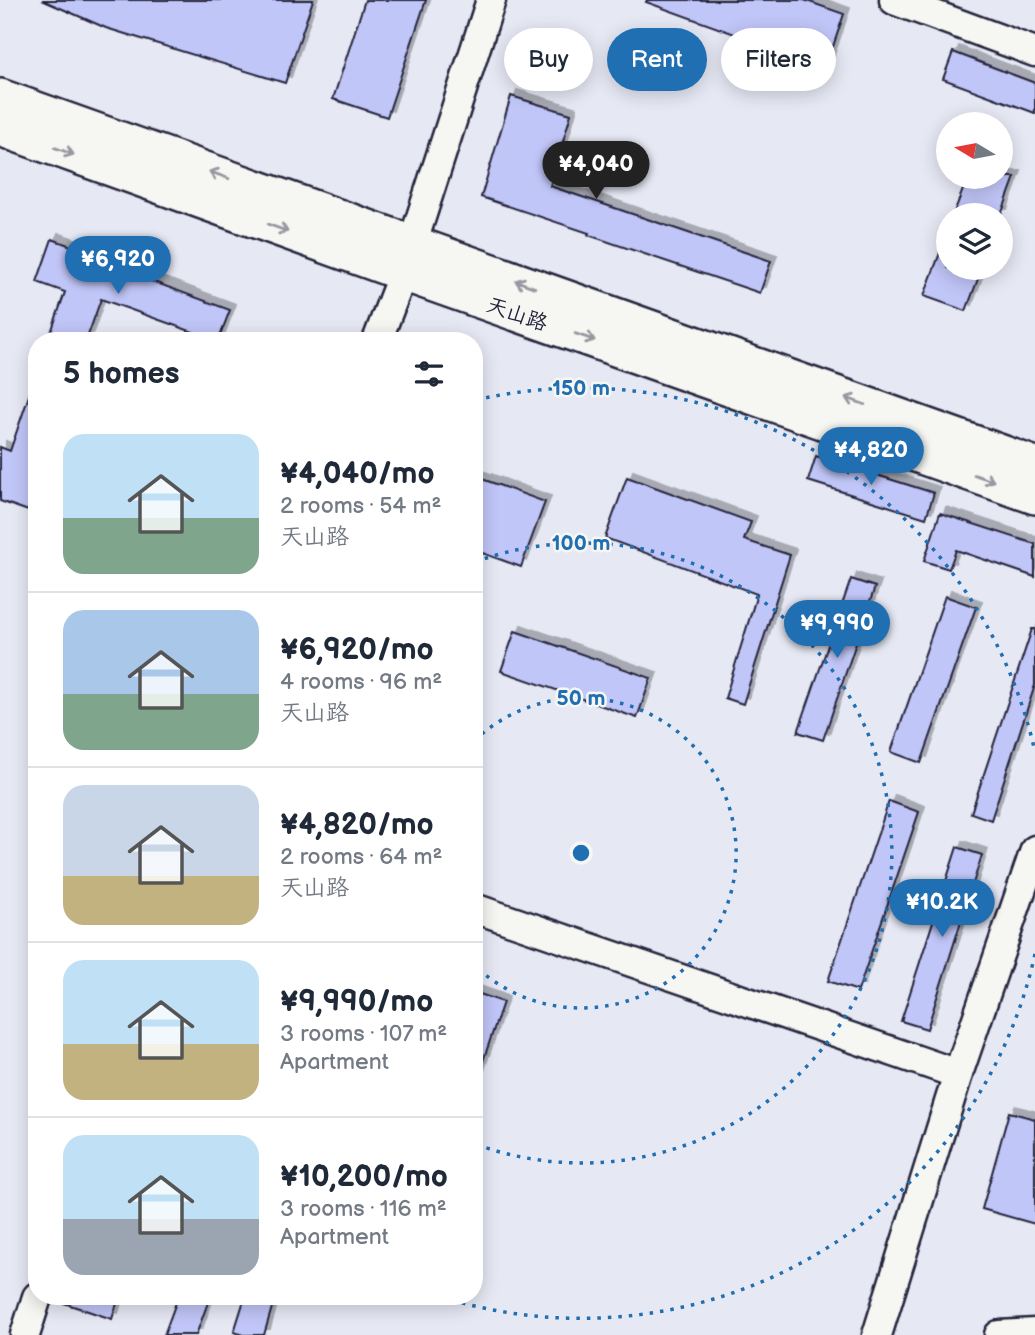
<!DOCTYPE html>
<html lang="en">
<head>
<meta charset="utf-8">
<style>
	:root { --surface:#fff; --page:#f2f2f3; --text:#1f2937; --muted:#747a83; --line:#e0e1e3; --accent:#1f6fb2 }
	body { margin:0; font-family:"Balsamiq Sans","LXGW WenKai TC",sans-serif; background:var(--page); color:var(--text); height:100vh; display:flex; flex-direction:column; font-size:26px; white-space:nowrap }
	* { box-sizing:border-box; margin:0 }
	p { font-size:23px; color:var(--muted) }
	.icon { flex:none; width:38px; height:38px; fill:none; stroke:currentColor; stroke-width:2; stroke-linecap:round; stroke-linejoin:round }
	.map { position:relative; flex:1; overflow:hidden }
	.side { position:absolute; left:28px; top:332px; width:455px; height:973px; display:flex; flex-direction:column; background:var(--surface); border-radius:28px; box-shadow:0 4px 18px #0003 }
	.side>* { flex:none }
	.guide { position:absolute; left:504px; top:28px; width:425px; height:63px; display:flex; gap:14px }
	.needle { width:46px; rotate:280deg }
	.controls { position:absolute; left:936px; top:112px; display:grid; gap:14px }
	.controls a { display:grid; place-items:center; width:77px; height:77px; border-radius:50%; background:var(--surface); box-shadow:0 4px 18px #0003; font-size:35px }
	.price { position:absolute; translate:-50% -60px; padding:0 16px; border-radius:24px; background:var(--accent); color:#fff; font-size:23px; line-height:46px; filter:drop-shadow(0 2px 4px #0008) }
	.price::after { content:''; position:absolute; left:50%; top:42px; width:21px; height:16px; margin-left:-10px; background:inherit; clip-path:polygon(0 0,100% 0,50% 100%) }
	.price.active { background:#222; color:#fff }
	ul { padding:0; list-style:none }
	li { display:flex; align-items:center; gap:21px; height:175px; padding:0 35px }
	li+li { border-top:2px solid var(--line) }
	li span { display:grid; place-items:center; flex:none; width:196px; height:140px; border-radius:21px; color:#555 }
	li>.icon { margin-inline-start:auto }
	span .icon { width:84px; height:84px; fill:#fffc; stroke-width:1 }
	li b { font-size:30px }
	h2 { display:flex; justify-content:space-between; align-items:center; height:84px; padding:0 35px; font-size:30px }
	.pill { padding:0 24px; border-radius:32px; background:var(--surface); box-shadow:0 4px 18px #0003; font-size:24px; line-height:63px }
	.pill.active { background:var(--accent); color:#fff }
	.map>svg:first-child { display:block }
</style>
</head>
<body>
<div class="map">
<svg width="1035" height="1335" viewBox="0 0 1035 1335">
	<defs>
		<filter id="shadow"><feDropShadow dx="6" dy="-6" stdDeviation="0" flood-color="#0004"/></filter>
	</defs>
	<rect width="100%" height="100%" fill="#e6e8f4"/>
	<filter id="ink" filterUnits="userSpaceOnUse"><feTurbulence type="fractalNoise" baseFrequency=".0143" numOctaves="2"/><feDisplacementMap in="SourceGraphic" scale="14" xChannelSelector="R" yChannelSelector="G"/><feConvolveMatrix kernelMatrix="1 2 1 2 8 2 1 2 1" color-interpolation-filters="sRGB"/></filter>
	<g filter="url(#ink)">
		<g fill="#c1c6f8" stroke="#22223b" stroke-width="2" filter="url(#shadow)">
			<polygon points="42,0 313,0 285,83 106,28"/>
			<polygon points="365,0 426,0 387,117 333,99"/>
			<polygon points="647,0 804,0 844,14 826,67 646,2"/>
			<polygon points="953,52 1035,83 1035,113 943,79"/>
			<polygon points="511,96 571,114 550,186 771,261 760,293 588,235 589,233 481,197"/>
			<polygon points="968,177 1015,177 1001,215 953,215"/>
			<polygon points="947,234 948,234 948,268 982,268 966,311 924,296"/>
			<polygon points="52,239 99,256 97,261 230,310 218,341 101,299 86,341 48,341 65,292 37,282"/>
			<polygon points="34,381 37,381 37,514 0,501 0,447 10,451"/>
			<polygon points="816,456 934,493 926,518 808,481"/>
			<polygon points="474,476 545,502 521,567 474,550"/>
			<polygon points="627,477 751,522 744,540 790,555 743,704 725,698 757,594 605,538"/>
			<polygon points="940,513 1035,544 1035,577 956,550 949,569 924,561"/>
			<polygon points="851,579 875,587 823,740 798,732"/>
			<polygon points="945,596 976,607 921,763 891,752"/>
			<polygon points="1032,629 1035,629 1035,685 991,820 971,813"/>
			<polygon points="515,631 651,678 637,718 501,671"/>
			<polygon points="889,801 919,812 858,991 828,981"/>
			<polygon points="957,847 982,855 927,1029 901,1021"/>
			<polygon points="474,992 503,1002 477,1079 474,1078"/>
			<polygon points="1009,1112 1035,1119 1035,1224 982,1209"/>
			<polygon points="56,1297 119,1297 112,1319 55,1300"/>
			<polygon points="178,1297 210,1297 196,1335 164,1335"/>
			<polygon points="245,1297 275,1297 264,1335 244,1335 234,1332"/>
		</g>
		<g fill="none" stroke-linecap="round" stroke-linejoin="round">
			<defs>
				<g id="minor">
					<polyline points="894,0 1035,52"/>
					<polyline points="377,341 403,273 491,0"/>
					<polyline points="474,908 958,1074"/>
					<polyline points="25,1335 37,1297"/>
					<polyline points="877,1335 958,1074 1035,850"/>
					<polyline points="999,1335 1035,1333"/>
				</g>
				<g id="major">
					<polyline points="0,97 1035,465"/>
					<polyline points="0,128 403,273 1035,496"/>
				</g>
			</defs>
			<use href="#minor" stroke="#22223b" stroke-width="33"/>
			<use href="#major" stroke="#22223b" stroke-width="40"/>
			<use href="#minor" stroke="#f6f6f2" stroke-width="28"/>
			<use href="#major" stroke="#f6f6f2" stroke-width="35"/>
		</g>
		<defs><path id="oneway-shaft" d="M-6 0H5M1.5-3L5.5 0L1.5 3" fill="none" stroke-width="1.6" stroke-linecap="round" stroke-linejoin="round" transform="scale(1.75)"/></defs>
		<g stroke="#9797a0">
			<use href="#oneway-shaft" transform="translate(64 151) rotate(20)"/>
			<use href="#oneway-shaft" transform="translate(219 175) rotate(-160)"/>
			<use href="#oneway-shaft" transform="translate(278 228) rotate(20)"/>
			<use href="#oneway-shaft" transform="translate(525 284) rotate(-160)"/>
			<use href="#oneway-shaft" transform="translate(585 337) rotate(19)"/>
			<use href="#oneway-shaft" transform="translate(855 401) rotate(-160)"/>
			<use href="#oneway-shaft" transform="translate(984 478) rotate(19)"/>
		</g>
	</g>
	<g fill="none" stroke="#1f6fb2" stroke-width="3.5" stroke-dasharray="3.5 7">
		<path d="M474 741A155 155 0 1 1 474 965"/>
		<path d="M475 562A310 310 0 1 1 475 1144"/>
		<path d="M1035 954A465 465 0 0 1 445 1298M476 400A465 465 0 0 1 1035 752"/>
	</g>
	<g text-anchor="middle" stroke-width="5" stroke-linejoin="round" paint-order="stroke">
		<g font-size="21" fill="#22223b" stroke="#f6f6f2">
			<text transform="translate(517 314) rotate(19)" y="7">天山路</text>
		</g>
	</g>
	<circle cx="581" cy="853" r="10" fill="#1f6fb2" stroke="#f6f6f2" stroke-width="3.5"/>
	<g font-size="21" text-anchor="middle" font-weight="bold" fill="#1f6fb2" stroke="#f6f6f2" stroke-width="5" stroke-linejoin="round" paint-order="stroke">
		<text x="581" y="395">150 m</text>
		<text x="581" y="550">100 m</text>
		<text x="581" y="705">50 m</text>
	</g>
</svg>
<div class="controls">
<a><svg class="needle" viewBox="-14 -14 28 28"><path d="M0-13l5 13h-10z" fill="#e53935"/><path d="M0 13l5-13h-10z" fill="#747a83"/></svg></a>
<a><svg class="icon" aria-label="layers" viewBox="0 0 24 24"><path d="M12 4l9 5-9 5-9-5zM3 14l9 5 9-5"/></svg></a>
</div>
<b class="price active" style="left:596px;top:201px">¥4,040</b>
<b class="price" style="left:118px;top:296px">¥6,920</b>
<b class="price" style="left:871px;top:487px">¥4,820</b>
<b class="price" style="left:837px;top:660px">¥9,990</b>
<b class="price" style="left:942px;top:939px">¥10.2K</b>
<div class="guide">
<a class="pill">Buy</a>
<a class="pill active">Rent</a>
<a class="pill">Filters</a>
</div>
<section class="side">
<h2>5 homes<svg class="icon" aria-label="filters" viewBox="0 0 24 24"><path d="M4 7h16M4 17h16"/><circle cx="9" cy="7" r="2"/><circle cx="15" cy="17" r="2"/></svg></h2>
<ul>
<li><span style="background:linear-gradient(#bfe0f5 60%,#7fa58c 0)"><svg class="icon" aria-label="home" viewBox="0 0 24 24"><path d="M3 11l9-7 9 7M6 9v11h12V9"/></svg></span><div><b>¥4,040/mo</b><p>2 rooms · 54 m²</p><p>天山路</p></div></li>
<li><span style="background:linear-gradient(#a9c7e8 60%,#7fa58c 0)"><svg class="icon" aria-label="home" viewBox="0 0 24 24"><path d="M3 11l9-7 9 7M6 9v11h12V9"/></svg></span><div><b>¥6,920/mo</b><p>4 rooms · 96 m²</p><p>天山路</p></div></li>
<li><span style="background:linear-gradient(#c9d6e8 65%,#c2b280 0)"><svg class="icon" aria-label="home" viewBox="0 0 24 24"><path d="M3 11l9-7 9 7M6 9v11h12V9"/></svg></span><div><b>¥4,820/mo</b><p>2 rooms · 64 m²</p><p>天山路</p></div></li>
<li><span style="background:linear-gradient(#bfe0f5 60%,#c2b280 0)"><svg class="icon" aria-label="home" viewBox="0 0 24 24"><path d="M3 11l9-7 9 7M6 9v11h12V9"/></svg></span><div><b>¥9,990/mo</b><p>3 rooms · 107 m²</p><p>Apartment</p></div></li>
<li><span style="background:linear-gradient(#bfe0f5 60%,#9aa5b1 0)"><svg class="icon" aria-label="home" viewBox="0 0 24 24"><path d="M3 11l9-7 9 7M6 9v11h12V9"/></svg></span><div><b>¥10,200/mo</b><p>3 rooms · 116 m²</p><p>Apartment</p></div></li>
</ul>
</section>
</div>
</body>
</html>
